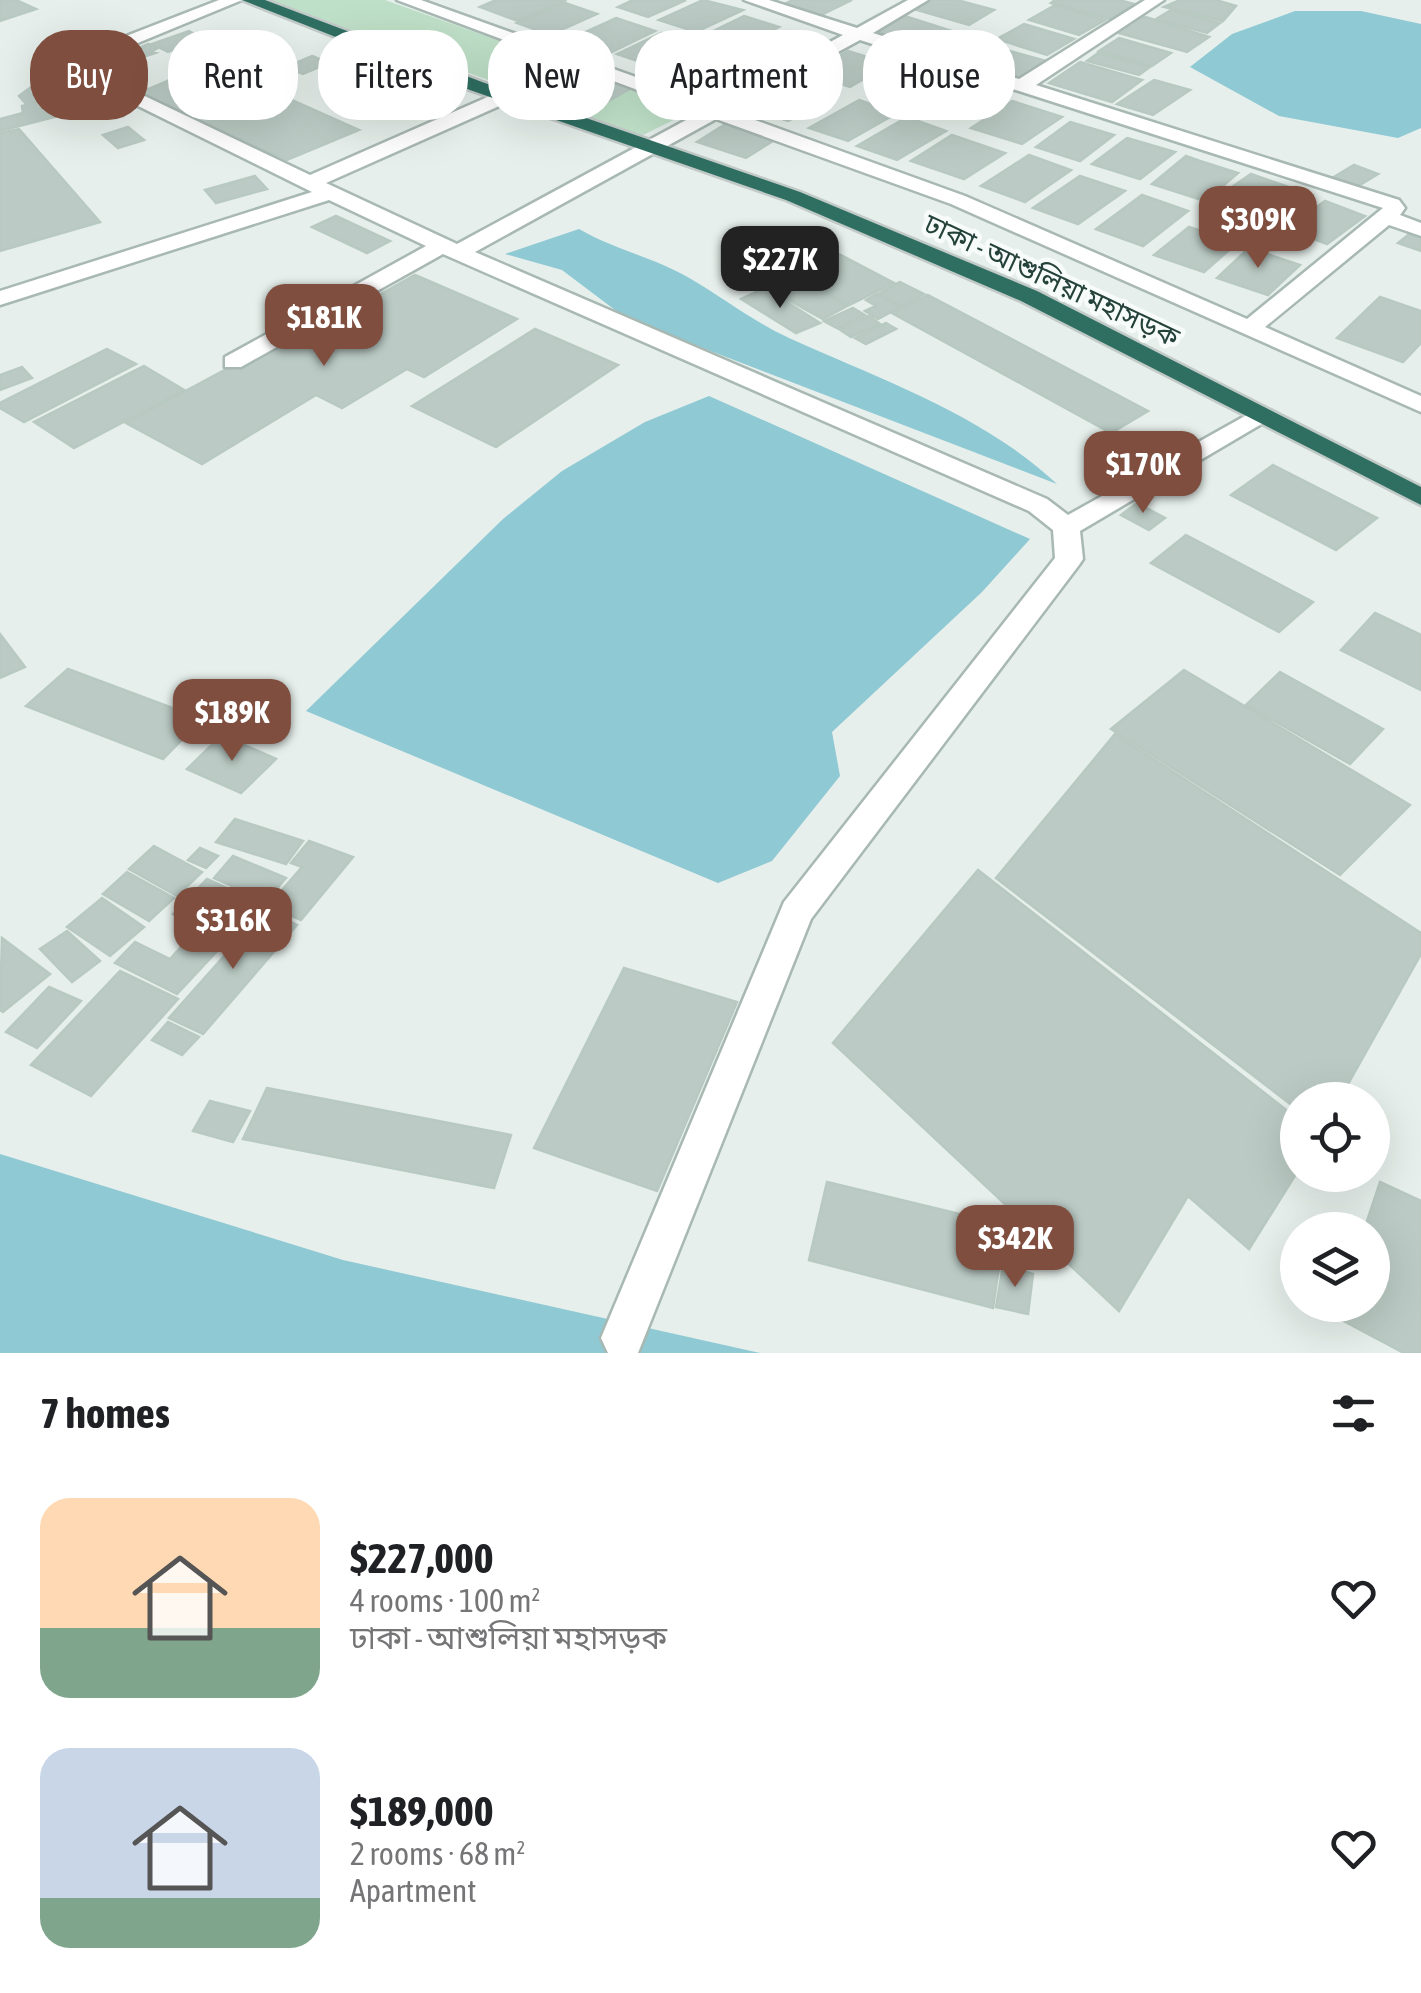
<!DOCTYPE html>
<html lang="en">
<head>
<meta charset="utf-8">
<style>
	:root { --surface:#fff; --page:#f2f2f2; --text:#202124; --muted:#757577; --accent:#7f4e3f }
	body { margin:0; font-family:"Asap Condensed","Noto Sans Bengali",sans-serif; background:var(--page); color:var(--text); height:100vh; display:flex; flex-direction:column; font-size:38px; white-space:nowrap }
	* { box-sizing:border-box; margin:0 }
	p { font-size:32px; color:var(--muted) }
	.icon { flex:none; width:55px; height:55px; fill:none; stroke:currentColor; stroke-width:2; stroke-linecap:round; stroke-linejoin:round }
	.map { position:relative; height:1353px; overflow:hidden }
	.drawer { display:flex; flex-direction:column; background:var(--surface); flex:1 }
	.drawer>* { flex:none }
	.banner { position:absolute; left:30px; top:30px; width:1362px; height:90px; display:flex; gap:20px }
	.fabs { position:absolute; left:1280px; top:1082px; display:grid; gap:20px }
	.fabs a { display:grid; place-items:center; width:110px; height:110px; border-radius:50%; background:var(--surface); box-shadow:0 10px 40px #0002; font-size:50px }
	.price { position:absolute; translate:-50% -85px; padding:0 22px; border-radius:20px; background:var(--accent); color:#fff; font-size:32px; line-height:65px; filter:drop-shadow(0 2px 5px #0008) }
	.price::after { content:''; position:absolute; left:50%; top:60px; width:30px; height:22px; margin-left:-15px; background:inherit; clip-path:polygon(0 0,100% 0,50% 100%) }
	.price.selected { background:#222; color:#fff }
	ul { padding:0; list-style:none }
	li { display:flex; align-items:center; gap:30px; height:250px; padding:0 40px }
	li span { display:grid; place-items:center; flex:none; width:280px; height:200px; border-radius:30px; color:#555 }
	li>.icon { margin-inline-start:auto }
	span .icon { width:120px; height:120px; fill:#fffc; stroke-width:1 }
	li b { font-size:42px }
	h2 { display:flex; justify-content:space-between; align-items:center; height:120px; padding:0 40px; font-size:42px }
	.tag { padding:0 35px; border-radius:40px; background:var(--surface); box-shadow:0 10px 40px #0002; font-size:35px; line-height:90px }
	.tag.selected { background:var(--accent); color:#fff }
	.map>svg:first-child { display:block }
</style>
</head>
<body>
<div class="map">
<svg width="1421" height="1353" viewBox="0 0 1421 1353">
	<rect width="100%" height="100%" fill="#e6efeb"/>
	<polygon fill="#bfe0c8" points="269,0 385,0 694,110 641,136"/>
	<g fill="#8ec9d4">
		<polygon points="1295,11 1361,11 1421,24 1421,128 1398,138 1279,116 1190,67 1232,34"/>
		<path d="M579,229C615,250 656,258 691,279C725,299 754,322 789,338C882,380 982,414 1057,484L627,319L562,270L505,254Z"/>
		<polygon points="709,396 1030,539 982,592 832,732 840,776 772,861 718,883 306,711 503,519 562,471 645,422"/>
		<polygon points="0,1154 343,1260 760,1353 0,1353"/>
	</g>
	<g fill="#bbcac4" stroke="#b8c9c2" stroke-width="2.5">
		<polygon points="0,0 16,0 36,9 0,21"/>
		<polygon points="496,0 560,0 564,1 518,21 480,7"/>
		<polygon points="633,0 686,0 648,17 618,7"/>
		<polygon points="703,0 743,10 696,32 659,20"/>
		<polygon points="793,0 852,0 813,19 778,7"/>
		<polygon points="915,0 957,0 994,10 969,25 903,6"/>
		<polygon points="1055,0 1119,0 1134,4 1110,19 1051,3"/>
		<polygon points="1180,0 1216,0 1236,6 1223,21 1164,7"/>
		<polygon points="565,3 597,14 550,35 517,23"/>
		<polygon points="1055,5 1105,20 1079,35 1029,20"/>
		<polygon points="1171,10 1220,23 1207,33 1156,19"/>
		<polygon points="895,13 955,32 926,47 866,28"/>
		<polygon points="1139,15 1209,37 1187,52 1115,32"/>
		<polygon points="744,16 779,27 738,48 703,36"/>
		<polygon points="616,18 655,31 610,53 570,39"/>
		<polygon points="1024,24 1074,39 1047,55 997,39"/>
		<polygon points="189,31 202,38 168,52 152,44"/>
		<polygon points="791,31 827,42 786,64 750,52"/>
		<polygon points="661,33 696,44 652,66 617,54"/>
		<polygon points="1119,38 1171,53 1152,66 1099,51"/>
		<polygon points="981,43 1046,61 1021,78 955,59"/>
		<polygon points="148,44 158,48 150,52 155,53 110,68 100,65"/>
		<polygon points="705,46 740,57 697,80 661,67"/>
		<polygon points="848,51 890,64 850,87 808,74"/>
		<polygon points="1098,53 1150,67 1139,75 1087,61"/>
		<polygon points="312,56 329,63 303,74 286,67"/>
		<polygon points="746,59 783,71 741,94 703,81"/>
		<polygon points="1080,62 1142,80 1112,102 1049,83"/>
		<polygon points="209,63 359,130 287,160 139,93"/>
		<polygon points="98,65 129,76 116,82 85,70"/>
		<polygon points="910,70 945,79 912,102 876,92"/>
		<polygon points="588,74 631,88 607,102 563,88"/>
		<polygon points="48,75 81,89 48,99 55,103 94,93 109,103 0,131 0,119 23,113 22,106 27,105 19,96"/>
		<polygon points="791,80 837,95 788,121 743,106"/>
		<polygon points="1154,80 1190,90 1153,115 1117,104"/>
		<polygon points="965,86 996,96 963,117 931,107"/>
		<polygon points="859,100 897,113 848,141 809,128"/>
		<polygon points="1012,101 1062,117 1022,144 971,128"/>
		<polygon points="907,117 946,131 897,160 857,146"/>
		<polygon points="1070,122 1114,135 1080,161 1036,147"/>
		<polygon points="727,123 776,139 746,158 697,142"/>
		<polygon points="128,127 144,140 118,148 103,135"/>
		<polygon points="19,129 100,222 0,251 0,133"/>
		<polygon points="952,135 1005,153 964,179 911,161"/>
		<polygon points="1127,138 1175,152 1140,179 1092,164"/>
		<polygon points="1029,155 1071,170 1025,202 981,186"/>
		<polygon points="1186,156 1200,161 1238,173 1205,201 1152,184"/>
		<polygon points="1354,165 1378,174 1358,186 1334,177"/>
		<polygon points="1251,174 1312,195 1268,227 1206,205"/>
		<polygon points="255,176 267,189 216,203 205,190"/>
		<polygon points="1080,176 1125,191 1078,224 1033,208"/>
		<polygon points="1142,195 1188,211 1143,246 1096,229"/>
		<polygon points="1325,201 1365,216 1327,244 1287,229"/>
		<polygon points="336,216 390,241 367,253 312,227"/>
		<polygon points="1189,227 1237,243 1204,272 1154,255"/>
		<polygon points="1412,232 1421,235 1421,251 1398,243"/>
		<polygon points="1249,248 1300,265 1268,295 1217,278"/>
		<polygon points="837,253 894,283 849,305 792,274"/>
		<polygon points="772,268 784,276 756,287 744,279"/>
		<polygon points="415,275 517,319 424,377 407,369 342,408 316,395 202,464 126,423 264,349 337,349 377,325 349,312"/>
		<polygon points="790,275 847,306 823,319 765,287"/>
		<polygon points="900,282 924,294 902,306 878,294"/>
		<polygon points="765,288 820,323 796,333 741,299"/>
		<polygon points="877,294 900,307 878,319 865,311 876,306 866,300"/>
		<polygon points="928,295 1148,411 1111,433 892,313"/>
		<polygon points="1380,297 1421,311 1421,343 1403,362 1337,338"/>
		<polygon points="853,308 865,315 837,328 824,321"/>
		<polygon points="869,316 880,324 851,337 839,329"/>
		<polygon points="886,323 896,329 866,344 855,338"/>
		<polygon points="535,329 618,365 496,447 412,406"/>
		<polygon points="107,349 136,364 24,422 0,408 0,403"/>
		<polygon points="144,366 184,390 74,448 34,422"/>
		<polygon points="22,367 32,378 0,390 0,375"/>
		<polygon points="1273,465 1377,518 1336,550 1231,495"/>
		<polygon points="1137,503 1165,518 1149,530 1121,515"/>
		<polygon points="1186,535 1313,602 1279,632 1151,563"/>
		<polygon points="1375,613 1421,635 1421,690 1341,650"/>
		<polygon points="0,634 25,667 0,678"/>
		<polygon points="68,669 202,719 163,759 26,706"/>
		<polygon points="1184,670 1410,805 1340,875 1111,729"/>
		<polygon points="1280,672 1383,729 1350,764 1246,705"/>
		<polygon points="1115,734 1421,933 1421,954 1339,1100 1298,1100 1298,1110 996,878"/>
		<polygon points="222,735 276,759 241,793 187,769"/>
		<polygon points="235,819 303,841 286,864 216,842"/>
		<polygon points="309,841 353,857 301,920 268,906 302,867 291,863"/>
		<polygon points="154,846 202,872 177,896 129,869"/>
		<polygon points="200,848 218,856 206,868 188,860"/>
		<polygon points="233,856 286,878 266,901 214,878"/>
		<polygon points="978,870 1298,1119 1298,1171 1249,1249 1188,1196 1119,1311 833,1043"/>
		<polygon points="127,872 174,898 149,921 103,894"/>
		<polygon points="207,879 261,904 177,994 115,963 135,942 170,959 200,926 173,914"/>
		<polygon points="102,898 144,927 110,956 67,927"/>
		<polygon points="265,910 297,925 203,1034 169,1018"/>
		<polygon points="67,931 100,961 72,982 40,949"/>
		<polygon points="2,938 50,974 3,1012 0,1010"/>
		<polygon points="624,968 737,1002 657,1191 534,1148"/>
		<polygon points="120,971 178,999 91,1096 31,1065"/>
		<polygon points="49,987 81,1001 37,1048 6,1032"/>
		<polygon points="168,1022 199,1037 182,1055 152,1040"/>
		<polygon points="267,1088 511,1135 494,1188 243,1139"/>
		<polygon points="210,1101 250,1111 233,1142 193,1131"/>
		<polygon points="827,1182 1005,1225 993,1308 809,1260"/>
		<polygon points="1380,1182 1421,1201 1421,1353 1404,1353 1334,1316 1338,1305 1372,1305 1372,1230 1364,1230"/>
		<polygon points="1003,1266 1033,1274 1028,1314 996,1307"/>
	</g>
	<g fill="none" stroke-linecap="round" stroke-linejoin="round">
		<defs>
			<path id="minor" d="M219,0H242L82,66L310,175L499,92H513V100L326,183L457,244L699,113L397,0H421L714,105L843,35L744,0H769L857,28L908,0H928L873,33L1019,79L1145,0H1164L1036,85L1399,200L1405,208L1400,215L1421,223V236L1389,225L1265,327L1421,396V412L951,204L716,119L475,252L1047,499L1068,515L1254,411L1263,409L1275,416L1080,531L1083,559L1079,565L811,919L638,1353H608L601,1338L784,902L1055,558L1053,530L1029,511L443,254L241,367H225V357L426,246L329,200L0,305V291L312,192L41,58L50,53L67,59ZM860,40L1383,208L1247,319L965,196L730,111Z"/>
			<polygon id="highway" points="242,0 265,0 482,82 800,192 1037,291 1421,487 1421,505 1021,301 786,200 470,90"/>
		</defs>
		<use href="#minor" stroke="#a8b8b2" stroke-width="5"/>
		<use href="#highway" stroke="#c2cac8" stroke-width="5"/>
		<use href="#minor" fill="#fff" fill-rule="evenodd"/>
		<use href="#highway" fill="#2f6f62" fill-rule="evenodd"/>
	</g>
	<g text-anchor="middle" stroke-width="9" stroke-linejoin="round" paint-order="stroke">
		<g font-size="28" fill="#24423a" stroke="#f7fbf9">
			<text transform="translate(1052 280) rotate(25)" y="10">ঢাকা - আশুলিয়া মহাসড়ক</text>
		</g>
	</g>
</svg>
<div class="fabs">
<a><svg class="icon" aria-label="locate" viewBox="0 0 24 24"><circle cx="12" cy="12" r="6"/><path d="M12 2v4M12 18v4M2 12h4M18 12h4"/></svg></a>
<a><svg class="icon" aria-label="layers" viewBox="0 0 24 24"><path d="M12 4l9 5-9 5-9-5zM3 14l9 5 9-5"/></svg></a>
</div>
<b class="price" style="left:1258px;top:271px">$309K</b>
<b class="price selected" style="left:780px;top:311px">$227K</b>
<b class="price" style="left:324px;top:369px">$181K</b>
<b class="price" style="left:1143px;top:516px">$170K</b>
<b class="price" style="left:232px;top:764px">$189K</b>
<b class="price" style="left:233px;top:972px">$316K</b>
<b class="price" style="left:1015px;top:1290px">$342K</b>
<div class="banner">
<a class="tag selected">Buy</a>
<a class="tag">Rent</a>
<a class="tag">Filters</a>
<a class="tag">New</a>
<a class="tag">Apartment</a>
<a class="tag">House</a>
</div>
</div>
<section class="drawer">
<h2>7 homes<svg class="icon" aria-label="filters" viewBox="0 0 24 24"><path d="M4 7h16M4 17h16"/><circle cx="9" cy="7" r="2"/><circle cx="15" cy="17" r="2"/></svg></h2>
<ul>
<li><span style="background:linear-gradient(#ffd9b3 65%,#7fa58c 0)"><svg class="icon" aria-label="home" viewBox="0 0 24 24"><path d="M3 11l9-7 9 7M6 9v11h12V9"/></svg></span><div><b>$227,000</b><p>4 rooms · 100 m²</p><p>ঢাকা - আশুলিয়া মহাসড়ক</p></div><svg class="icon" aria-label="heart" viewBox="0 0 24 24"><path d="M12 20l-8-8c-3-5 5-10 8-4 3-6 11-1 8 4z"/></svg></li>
<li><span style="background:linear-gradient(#c9d6e8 75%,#7fa58c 0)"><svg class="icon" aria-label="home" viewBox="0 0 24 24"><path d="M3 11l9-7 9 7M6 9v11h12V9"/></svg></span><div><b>$189,000</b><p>2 rooms · 68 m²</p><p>Apartment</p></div><svg class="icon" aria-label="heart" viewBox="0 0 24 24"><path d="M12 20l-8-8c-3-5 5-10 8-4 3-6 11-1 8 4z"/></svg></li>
</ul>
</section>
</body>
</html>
